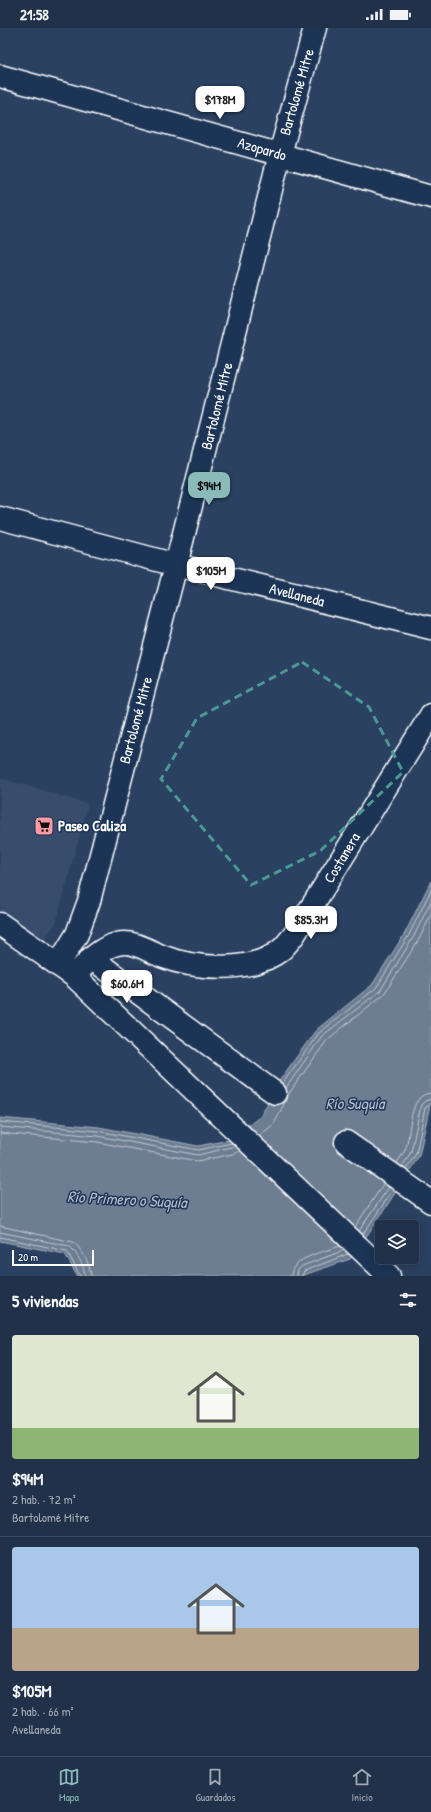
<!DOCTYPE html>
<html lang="es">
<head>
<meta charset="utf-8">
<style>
	:root { --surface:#203149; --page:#283950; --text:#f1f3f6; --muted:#a2a9b4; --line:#3d4c61; --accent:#8bbbb9 }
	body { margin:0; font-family:"Patrick Hand",sans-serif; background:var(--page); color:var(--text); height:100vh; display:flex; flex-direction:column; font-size:15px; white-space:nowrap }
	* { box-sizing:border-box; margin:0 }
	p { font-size:13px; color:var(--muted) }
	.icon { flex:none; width:22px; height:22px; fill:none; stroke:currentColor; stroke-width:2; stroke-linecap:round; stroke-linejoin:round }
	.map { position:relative; height:1248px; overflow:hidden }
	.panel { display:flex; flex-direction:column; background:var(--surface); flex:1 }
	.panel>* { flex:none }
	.controls { position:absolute; left:375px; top:1192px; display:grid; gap:8px }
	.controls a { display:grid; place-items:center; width:44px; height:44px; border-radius:4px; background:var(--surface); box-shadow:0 2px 10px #0003,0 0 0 1px var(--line); font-size:20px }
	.scale { position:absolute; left:12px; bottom:10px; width:82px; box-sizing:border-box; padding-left:4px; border:2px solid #fff; border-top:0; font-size:11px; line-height:14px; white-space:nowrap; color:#fff; -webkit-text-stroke:3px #1d3557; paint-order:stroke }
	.price { position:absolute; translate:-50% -34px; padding:0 9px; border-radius:8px; background:#fff; color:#222; font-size:13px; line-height:26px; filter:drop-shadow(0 1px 2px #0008) }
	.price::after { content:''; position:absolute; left:50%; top:24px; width:12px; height:9px; margin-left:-6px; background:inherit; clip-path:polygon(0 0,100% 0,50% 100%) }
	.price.selected { background:var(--accent); color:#111 }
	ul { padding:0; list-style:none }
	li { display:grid; align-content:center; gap:8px; height:212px; padding:0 12px }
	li+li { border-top:1px solid var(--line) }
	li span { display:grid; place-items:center; height:124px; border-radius:4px; color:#555 }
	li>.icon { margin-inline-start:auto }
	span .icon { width:72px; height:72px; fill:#fffc; stroke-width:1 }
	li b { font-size:17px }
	h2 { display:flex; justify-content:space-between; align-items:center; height:48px; padding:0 12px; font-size:17px }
	.status { display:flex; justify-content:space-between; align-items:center; height:28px; padding:0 20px; background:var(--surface); direction:ltr }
	.status svg { height:11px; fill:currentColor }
	.tab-bar { display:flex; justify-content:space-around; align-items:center; height:56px; border-top:1px solid var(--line); background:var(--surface); font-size:11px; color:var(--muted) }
	.tab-bar a { display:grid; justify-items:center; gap:2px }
	.tab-bar .selected { color:var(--accent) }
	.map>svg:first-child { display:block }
</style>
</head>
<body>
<div class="status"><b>21:58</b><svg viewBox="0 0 49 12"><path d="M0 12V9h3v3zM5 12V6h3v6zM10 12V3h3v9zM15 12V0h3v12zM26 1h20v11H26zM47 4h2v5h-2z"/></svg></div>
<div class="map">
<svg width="431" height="1248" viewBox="0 0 431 1248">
	<rect width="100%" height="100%" fill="#2a4161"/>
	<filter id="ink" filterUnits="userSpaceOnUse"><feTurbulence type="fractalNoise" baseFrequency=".025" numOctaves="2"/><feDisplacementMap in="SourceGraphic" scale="8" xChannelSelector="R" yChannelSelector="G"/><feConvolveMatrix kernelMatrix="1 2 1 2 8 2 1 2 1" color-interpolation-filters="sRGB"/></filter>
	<g filter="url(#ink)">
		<polygon fill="#394e6c" points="0,750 88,776 56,895 32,928 0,911"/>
		<polygon fill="#6d7d92" stroke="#a7b1be" points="431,853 431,1072 419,1128 375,1196 350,1231 301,1248 77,1248 65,1226 0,1213 0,1090 99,1099 198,1118 229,1112 261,1088 277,1056 316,1002 372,957 405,905"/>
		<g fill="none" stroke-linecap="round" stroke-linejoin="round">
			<g stroke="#c5cbd3" stroke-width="1">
				<polyline points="282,1056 319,1005 376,960 409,907 431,862"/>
				<polyline points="286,1060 322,1008 380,963 413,910 431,873"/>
				<polyline points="0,1094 98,1103 198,1122 232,1115"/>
				<polyline points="0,1099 98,1108 198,1127 235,1118"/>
				<polyline points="0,1105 97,1114 197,1133 233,1126 240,1123"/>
				<polyline points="259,1108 274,1096 290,1064 327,1012 384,966 418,913 431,887"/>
				<path d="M397,1135C399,1131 403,1126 405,1122C412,1105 407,1066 431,1065"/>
				<polyline points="402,1139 411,1124 421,1077 425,1073 431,1071"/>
				<polyline points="406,1141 416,1126 425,1080 431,1076"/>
				<path d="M0,1198L73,1214C81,1220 91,1237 91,1248"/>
				<polyline points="355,1199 384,1155"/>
				<polyline points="359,1203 389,1159"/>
				<path d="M0,1204L69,1218C76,1223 85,1239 85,1248"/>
				<polyline points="363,1206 393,1162"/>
				<polyline points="0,1209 67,1223 80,1248"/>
				<path d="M291,1248C291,1229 325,1224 340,1218"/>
				<polyline points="297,1248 298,1242 302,1238 345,1222"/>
				<polyline points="302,1248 304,1243 348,1226"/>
			</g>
			<defs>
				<g id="street">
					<polyline points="0,48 431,169"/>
					<polyline points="0,490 176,537 431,600"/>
					<polyline points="91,930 275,1065"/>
					<polyline points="58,937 77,906 89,873 176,537 280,126 315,0"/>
					<polyline points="346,1114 431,1174"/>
				</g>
				<g id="secondary">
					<polyline points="0,896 74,948 389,1248"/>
					<path d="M74,948C86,936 99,920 117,916C133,912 147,922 161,928C194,941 253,946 282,921C286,917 290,912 294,907L431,687"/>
				</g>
			</defs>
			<use href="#street" stroke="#fff" stroke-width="25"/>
			<use href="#secondary" stroke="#fff" stroke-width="25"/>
			<use href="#street" stroke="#1d3557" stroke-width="22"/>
			<use href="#secondary" stroke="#1d3557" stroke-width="22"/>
		</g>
	</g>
	<path fill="none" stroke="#4b9892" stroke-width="3" stroke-dasharray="8 5" stroke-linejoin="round" d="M302,634L369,679L403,744L320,823L251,857L161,751L197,690Z"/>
	<defs>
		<symbol id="supermarket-square" viewBox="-11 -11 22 22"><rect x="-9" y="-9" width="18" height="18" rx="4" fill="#ff9aa2" stroke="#1d3557"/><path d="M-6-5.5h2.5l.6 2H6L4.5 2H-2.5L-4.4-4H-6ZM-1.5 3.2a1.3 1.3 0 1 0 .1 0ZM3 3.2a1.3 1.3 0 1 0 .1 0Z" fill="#111"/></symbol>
	</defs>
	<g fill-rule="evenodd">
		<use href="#supermarket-square" x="33" y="787" width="22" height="22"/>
	</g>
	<g text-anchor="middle" stroke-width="3" stroke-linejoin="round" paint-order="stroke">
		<g font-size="15" fill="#fff" stroke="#1d3557">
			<text transform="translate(297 64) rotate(-74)" y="5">Bartolomé Mitre</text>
			<text transform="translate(262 121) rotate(16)" y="5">Azopardo</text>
			<text transform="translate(217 378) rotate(-76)" y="5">Bartolomé Mitre</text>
			<text transform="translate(297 567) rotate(14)" y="5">Avellaneda</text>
			<text transform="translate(136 692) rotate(-75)" y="5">Bartolomé Mitre</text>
			<text transform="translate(342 830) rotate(-59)" y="5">Costanera</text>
		</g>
		<g font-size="15" font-weight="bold" fill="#fff" stroke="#1d3557" text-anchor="start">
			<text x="58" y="803">Paseo Caliza</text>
		</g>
		<g font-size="16" font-style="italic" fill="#b6bec8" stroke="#1d3557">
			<text x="355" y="1081">Río Suquía</text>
			<text transform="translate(127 1171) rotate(3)" y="6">Río Primero o Suquía</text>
		</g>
	</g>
</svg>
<div class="controls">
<a><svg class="icon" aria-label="layers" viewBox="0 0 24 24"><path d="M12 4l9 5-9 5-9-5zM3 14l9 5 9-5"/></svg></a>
</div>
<div class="scale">20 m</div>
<b class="price" style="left:220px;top:92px">$178M</b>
<b class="price selected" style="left:209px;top:478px">$94M</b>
<b class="price" style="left:211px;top:563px">$105M</b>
<b class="price" style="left:311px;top:912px">$85.3M</b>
<b class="price" style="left:127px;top:976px">$60.6M</b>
</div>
<section class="panel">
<h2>5 viviendas<svg class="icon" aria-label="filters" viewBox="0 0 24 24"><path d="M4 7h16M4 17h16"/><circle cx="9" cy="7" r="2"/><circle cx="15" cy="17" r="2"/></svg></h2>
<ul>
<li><span style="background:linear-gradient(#dfe7d0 75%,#8fb573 0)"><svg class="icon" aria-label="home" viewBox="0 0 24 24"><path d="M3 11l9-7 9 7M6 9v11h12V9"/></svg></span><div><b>$94M</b><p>2 hab. · 72 m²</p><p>Bartolomé Mitre</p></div></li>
<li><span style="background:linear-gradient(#a9c7e8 65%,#b9a48a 0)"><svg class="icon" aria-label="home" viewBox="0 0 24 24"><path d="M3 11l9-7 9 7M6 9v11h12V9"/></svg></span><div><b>$105M</b><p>2 hab. · 66 m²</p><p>Avellaneda</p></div></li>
</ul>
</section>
<nav class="tab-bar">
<a class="selected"><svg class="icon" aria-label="map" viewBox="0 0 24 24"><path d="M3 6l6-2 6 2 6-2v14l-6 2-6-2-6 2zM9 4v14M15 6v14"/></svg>Mapa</a>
<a><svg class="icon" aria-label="saved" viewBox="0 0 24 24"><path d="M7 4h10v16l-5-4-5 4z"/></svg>Guardados</a>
<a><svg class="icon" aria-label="home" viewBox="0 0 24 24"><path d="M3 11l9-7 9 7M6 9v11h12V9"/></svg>Inicio</a>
</nav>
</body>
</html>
